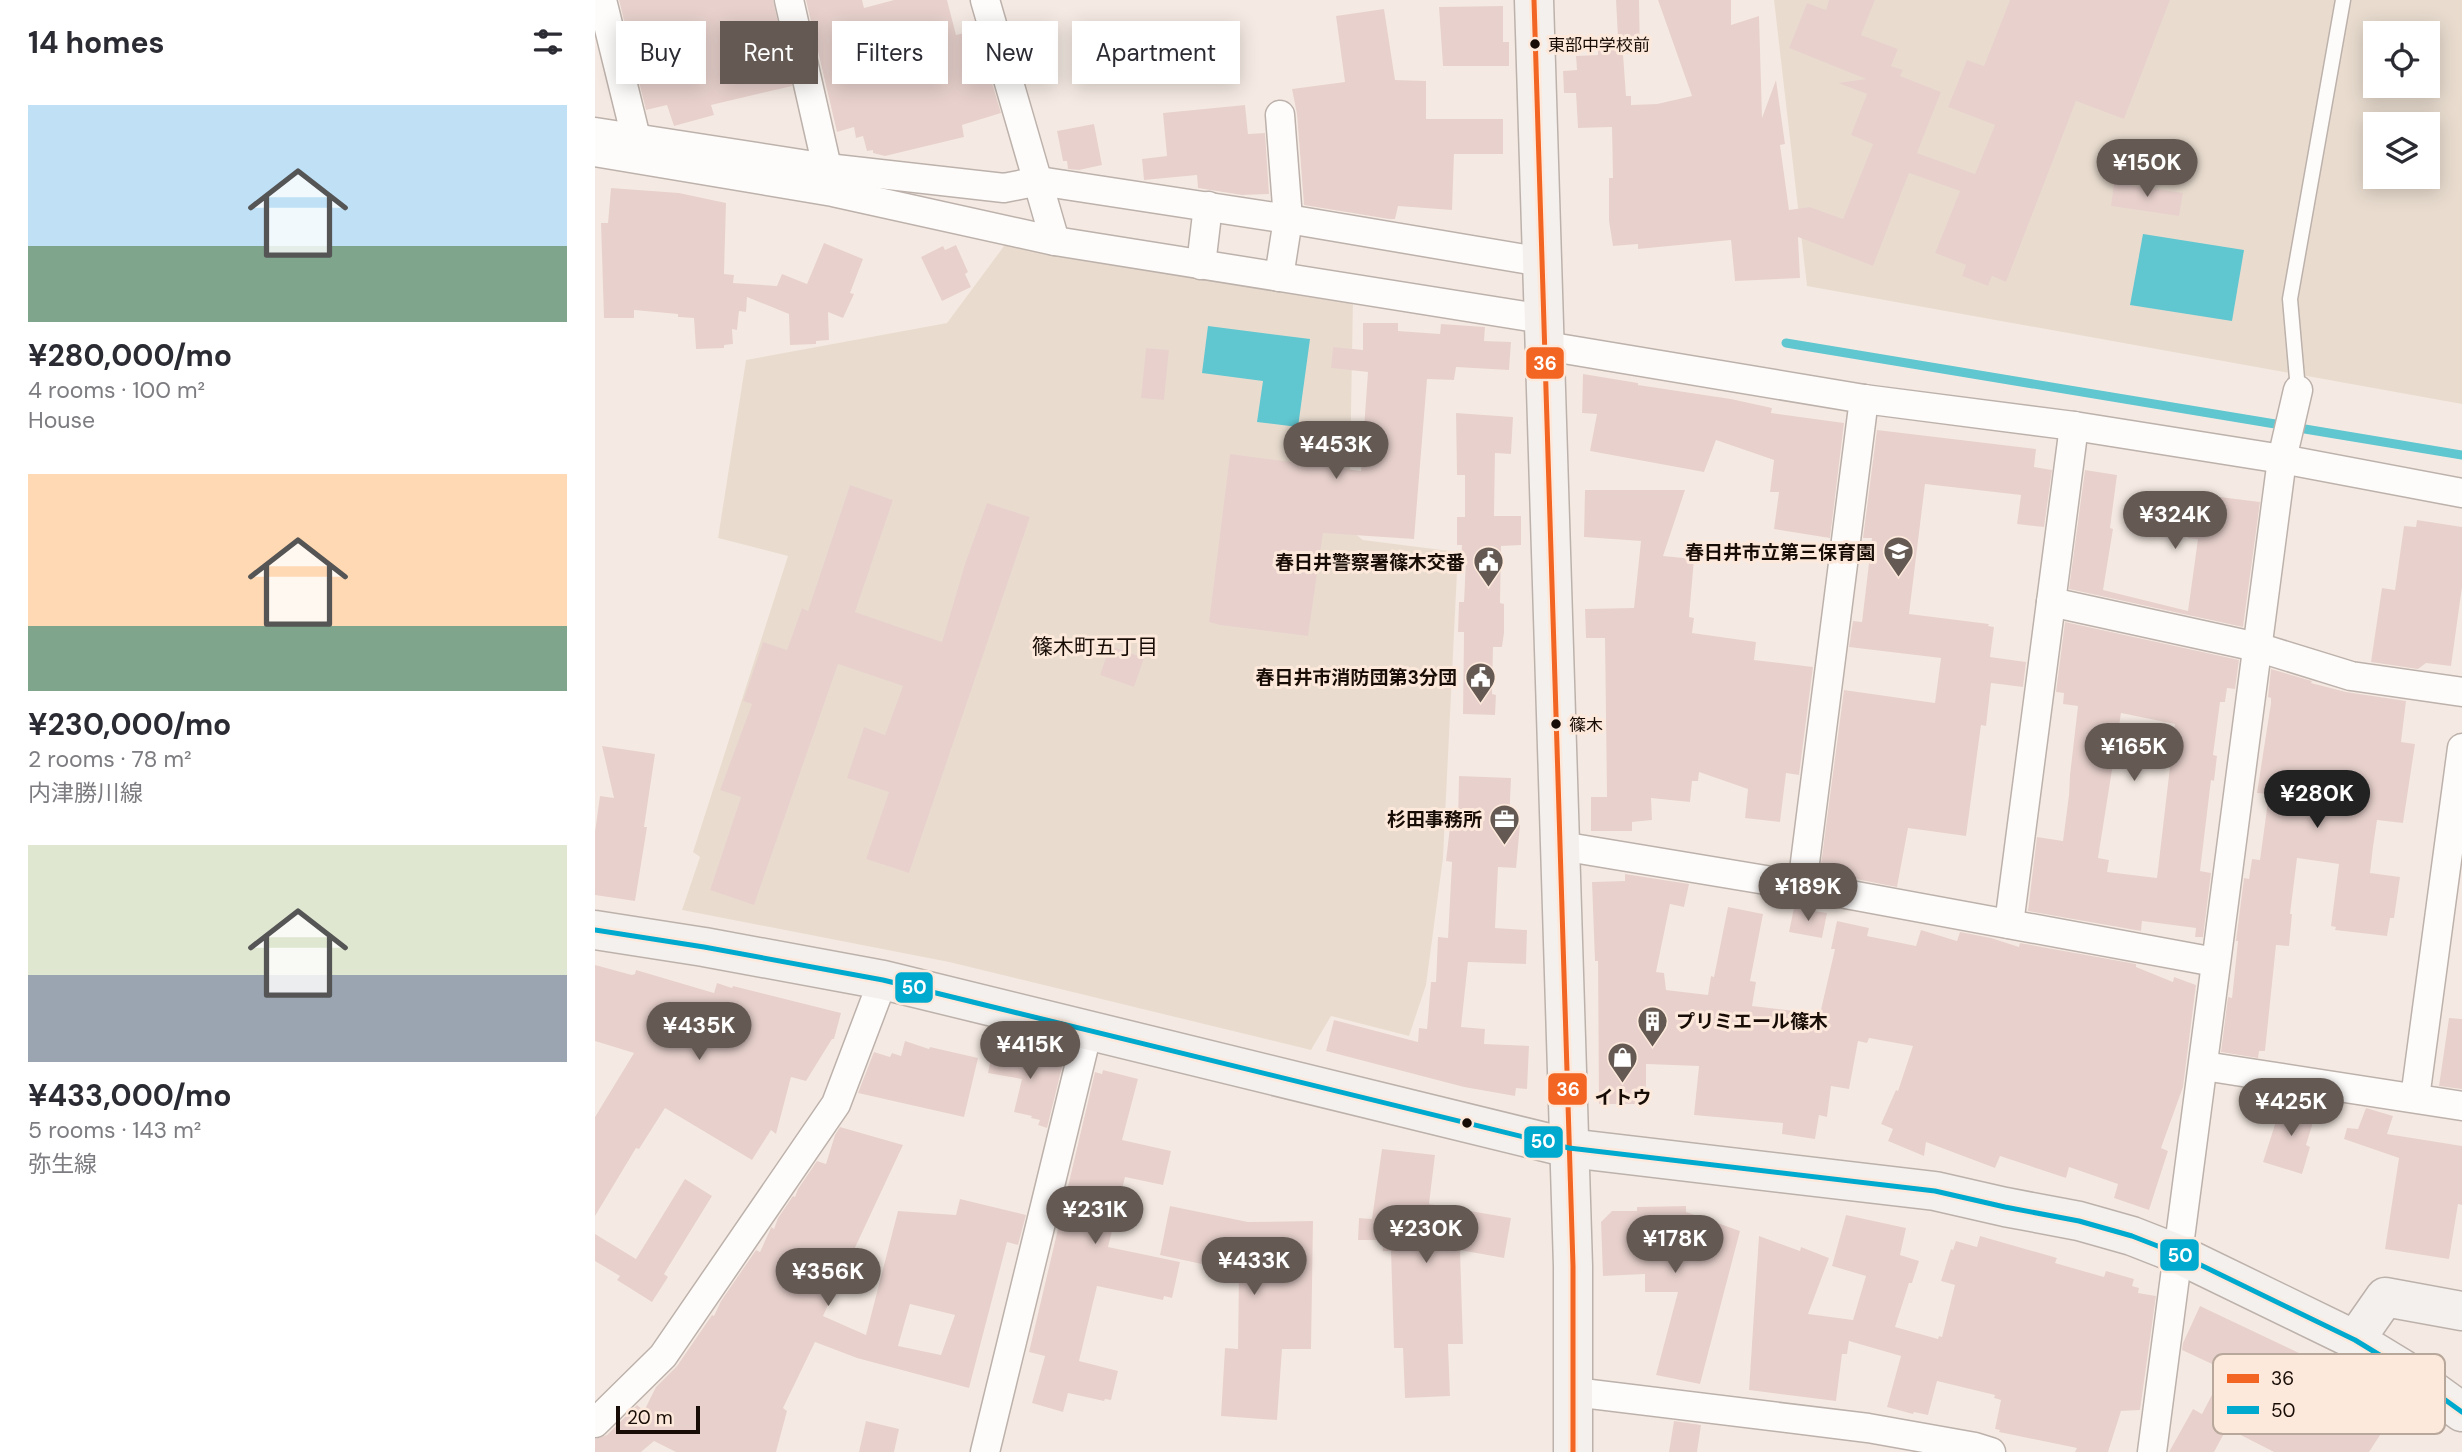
<!DOCTYPE html>
<html lang="en">
<head>
<meta charset="utf-8">
<style>
	:root { --surface:#fff; --page:#f7f7f7; --text:#2b2b33; --muted:#7c7c81; --accent:#655a53 }
	body { margin:0; font-family:"DM Sans","Noto Sans JP",sans-serif; background:var(--page); color:var(--text); height:100vh; display:flex; flex-direction:column; font-size:26px; white-space:nowrap }
	* { box-sizing:border-box; margin:0 }
	p { font-size:23px; color:var(--muted) }
	.icon { flex:none; width:38px; height:38px; fill:none; stroke:currentColor; stroke-width:2; stroke-linecap:round; stroke-linejoin:round }
	.map { position:relative; flex:1; overflow:hidden }
	.sheet { display:flex; flex-direction:column; background:var(--surface); width:595px }
	.sheet>* { flex:none }
	.banner { position:absolute; left:21px; top:21px; width:665px; height:63px; display:flex; gap:14px }
	.buttons { position:absolute; left:1768px; top:21px; display:grid; gap:14px }
	.buttons a { display:grid; place-items:center; width:77px; height:77px; border-radius:0px; background:var(--surface); box-shadow:0 4px 18px #0003; font-size:35px }
	.scale { position:absolute; left:21px; bottom:18px; width:84px; box-sizing:border-box; padding-left:7px; border:4px solid #180d06; border-top:0; font-size:19px; line-height:24px; white-space:nowrap; color:#180d06; -webkit-text-stroke:5px #fde9db; paint-order:stroke }
	.price { position:absolute; translate:-50% -60px; padding:0 16px; border-radius:24px; background:var(--accent); color:#fff; font-size:23px; line-height:46px; filter:drop-shadow(0 2px 4px #0008) }
	.price::after { content:''; position:absolute; left:50%; top:42px; width:21px; height:16px; margin-left:-10px; background:inherit; clip-path:polygon(0 0,100% 0,50% 100%) }
	.price.active { background:#222; color:#fff }
	ul { padding:0; list-style:none }
	li { display:grid; align-content:center; gap:14px; height:371px; padding:0 28px }
	li span { display:grid; place-items:center; height:217px; border-radius:0px; color:#555 }
	li>.icon { margin-inline-start:auto }
	span .icon { width:126px; height:126px; fill:#fffc; stroke-width:1 }
	li b { font-size:30px }
	h2 { display:flex; justify-content:space-between; align-items:center; height:84px; padding:0 28px; font-size:30px }
	.chip { padding:0 24px; border-radius:0px; background:var(--surface); box-shadow:0 4px 18px #0003; font-size:24px; line-height:63px }
	.chip.active { background:var(--accent); color:#fff }
	main { display:flex; flex:1; min-height:0 }
	.map>svg:first-child { display:block }
</style>
</head>
<body>
<main>
<section class="sheet">
<h2>14 homes<svg class="icon" aria-label="filters" viewBox="0 0 24 24"><path d="M4 7h16M4 17h16"/><circle cx="9" cy="7" r="2"/><circle cx="15" cy="17" r="2"/></svg></h2>
<ul>
<li><span style="background:linear-gradient(#bfe0f5 65%,#7fa58c 0)"><svg class="icon" aria-label="home" viewBox="0 0 24 24"><path d="M3 11l9-7 9 7M6 9v11h12V9"/></svg></span><div><b>¥280,000/mo</b><p>4 rooms · 100 m²</p><p>House</p></div></li>
<li><span style="background:linear-gradient(#ffd9b3 70%,#7fa58c 0)"><svg class="icon" aria-label="home" viewBox="0 0 24 24"><path d="M3 11l9-7 9 7M6 9v11h12V9"/></svg></span><div><b>¥230,000/mo</b><p>2 rooms · 78 m²</p><p>内津勝川線</p></div></li>
<li><span style="background:linear-gradient(#dfe7d0 60%,#9aa5b1 0)"><svg class="icon" aria-label="home" viewBox="0 0 24 24"><path d="M3 11l9-7 9 7M6 9v11h12V9"/></svg></span><div><b>¥433,000/mo</b><p>5 rooms · 143 m²</p><p>弥生線</p></div></li>
</ul>
</section>
<div class="map">
<svg width="1867" height="1452" viewBox="0 0 1867 1452">
	<rect width="100%" height="100%" fill="#f5eae3"/>
	<g fill="#e9dccf" fill-rule="evenodd">
		<path d="M1179,0H1867V404L1212,286ZM1780,33H1832V86H1780ZM1780,124H1832V177H1780Z"/>
		<polygon points="412,242 758,300 754,529 768,540 863,552 848,858 831,985 814,1036 736,1016 716,1050 354,962 87,910 105,857 98,852 193,556 123,538 151,360 352,323"/>
	</g>
	<g fill="#60c6d0">
		<polygon points="1548,234 1649,250 1637,321 1535,305"/>
		<polygon points="613,326 715,339 703,427 662,422 668,381 607,373"/>
	</g>
	<g fill="none" stroke-linecap="round" stroke-linejoin="round">
		<polyline stroke="#60c6d0" stroke-width="9" points="1191,343 1867,455"/>
	</g>
	<g fill="#e8d1cd" fill-rule="evenodd">
		<polygon points="24,0 178,0 197,86 116,105 119,115 79,126 72,105 51,110"/>
		<polygon points="211,0 267,0 269,8 299,0 352,0 361,35 381,30 406,113 367,125 369,137 290,156 278,153 278,150 272,151 268,136 261,138 259,127 242,132"/>
		<polygon points="1021,0 1044,0 1045,53 1028,54 1031,96 1036,96 1036,105 1062,104 1097,96 1063,0 1136,0 1136,25 1164,16 1167,118 1181,80 1190,144 1185,145 1194,210 1215,207 1248,219 1278,144 1256,135 1272,94 1243,83 1271,79 1194,48 1212,3 1231,10 1234,0 1280,0 1266,35 1303,49 1296,66 1308,70 1305,76 1346,92 1322,153 1380,174 1400,125 1353,107 1372,60 1389,66 1415,0 1575,0 1529,119 1481,101 1411,282 1397,276 1393,286 1367,276 1371,265 1340,253 1365,191 1314,173 1278,266 1203,237 1205,278 1140,281 1136,240 1043,249 1043,244 1018,246 1014,221 1014,178 1018,178 1017,127 983,128 981,93 969,93 968,71 982,70 981,56 1003,55 1003,39 1023,38"/>
		<polygon points="908,6 908,42 914,42 914,66 848,66 844,7"/>
		<polygon points="789,9 800,80 831,81 831,119 908,119 908,154 859,154 857,210 803,206 800,219 794,219 709,205 702,114 697,89 750,82 741,16"/>
		<polygon points="650,105 653,134 670,133 674,194 647,195 603,188 602,175 549,180 547,159 572,156 568,113"/>
		<polygon points="499,124 507,165 484,170 473,169 472,161 468,161 462,131"/>
		<polygon points="1519,183 1588,193 1584,216 1516,206"/>
		<polygon points="16,188 84,193 131,203 129,274 139,275 138,283 182,286 187,274 212,284 229,243 268,259 255,293 259,294 248,318 233,312 234,340 221,341 221,344 195,345 194,314 152,297 151,312 144,311 142,330 137,329 138,344 129,345 129,348 101,349 99,318 83,317 83,314 39,310 39,318 9,318 6,223 13,223"/>
		<polygon points="361,245 373,272 370,274 376,287 347,301 326,257 348,246 350,250"/>
		<polygon points="768,323 803,323 803,331 845,334 846,324 890,327 889,341 916,342 914,370 861,367 859,380 832,379 819,539 728,533 713,636 625,625 614,622 635,454 766,471 773,372 736,368 738,347 768,350"/>
		<polygon points="551,348 574,350 569,400 546,398"/>
		<polygon points="988,374 1043,383 1043,385 1136,399 1177,408 1176,413 1249,423 1235,538 1179,529 1184,492 1175,492 1179,460 1121,440 1109,472 995,451 1002,414 987,413"/>
		<polygon points="861,413 918,417 916,454 900,453 899,516 926,516 926,545 906,546 905,603 909,604 909,633 907,647 898,647 897,694 901,695 900,715 868,714 869,632 863,632 864,602 869,602 871,559 866,559 867,545 862,545 862,517 870,517 870,475 862,475"/>
		<polygon points="1282,430 1441,449 1439,467 1457,470 1449,527 1422,524 1426,495 1330,484 1314,614 1394,624 1393,626 1399,627 1395,657 1431,662 1428,687 1396,683 1391,726 1386,725 1371,836 1313,828 1302,887 1225,872 1249,690 1340,703 1346,658 1254,647 1258,621 1267,622 1277,538 1268,538"/>
		<polygon points="1490,470 1522,475 1515,528 1518,529 1508,590 1593,611 1603,539 1593,538 1597,506 1608,507 1609,495 1665,502 1648,627 1474,589"/>
		<polygon points="255,485 298,500 260,612 347,642 370,564 392,503 435,517 314,873 271,859 294,792 252,778 269,727 290,735 308,686 243,664 159,905 115,890 146,797 125,790 157,704 148,701 168,642 192,650 207,608 213,611"/>
		<polygon points="990,490 1090,490 1068,556 1099,559 1094,617 1099,618 1097,633 1161,642 1159,660 1218,667 1204,775 1191,773 1185,822 1150,818 1153,789 1104,772 1103,781 1097,781 1095,802 1056,798 1057,820 1037,822 1037,831 996,831 996,797 1012,797 1010,638 991,638 990,609 1039,608 1046,541 989,537"/>
		<polygon points="1822,520 1867,527 1867,587 1856,666 1831,663 1823,669 1776,662 1787,588 1800,590 1809,526 1821,527"/>
		<path d="M1470,622L1644,660L1640,689L1632,688L1630,702H1625L1618,755L1622,756L1619,781L1616,780L1605,871L1616,873L1608,937H1600L1601,928L1547,921L1546,931L1433,911L1442,837L1468,841L1474,795L1475,775L1483,706L1468,704L1469,693L1461,692ZM1526,713L1580,724L1562,878L1512,872L1514,860L1503,858Z"/>
		<polygon points="515,646 549,658 539,687 505,675"/>
		<polygon points="1676,669 1717,681 1716,683 1751,692 1811,701 1806,742 1820,744 1808,823 1782,820 1778,847 1775,873 1805,877 1799,918 1795,918 1792,936 1740,930 1741,927 1736,926 1744,864 1702,858 1695,914 1697,914 1694,946 1681,945 1670,1051 1664,1051 1663,1058 1626,1052 1633,997 1637,998 1643,941 1641,941 1649,878 1654,879 1657,859 1665,860 1674,794 1662,793 1676,703 1676,698 1673,697"/>
		<polygon points="7,746 60,754 49,827 52,827 40,901 0,895 0,832 5,796 19,798"/>
		<polygon points="864,776 916,778 914,824 925,825 921,868 903,867 900,928 932,930 931,964 873,962 866,1027 890,1029 889,1044 934,1046 932,1089 921,1088 920,1096 869,1087 731,1051 739,1020 823,1042 824,1028 832,1029 836,982 841,982 843,937 853,938 857,862 851,861 856,818 863,819"/>
		<polygon points="1030,874 1094,884 1089,907 1075,904 1061,972 1069,973 1071,990 1113,995 1116,976 1119,977 1133,907 1168,914 1155,981 1161,982 1157,1006 1225,1014 1240,949 1236,949 1242,921 1274,928 1272,936 1321,946 1326,930 1362,941 1365,932 1396,938 1424,947 1425,943 1541,964 1541,967 1578,982 1579,977 1601,985 1588,1087 1566,1148 1573,1151 1554,1210 1519,1198 1523,1184 1474,1167 1471,1178 1405,1156 1400,1168 1331,1142 1329,1156 1293,1141 1298,1129 1286,1124 1301,1090 1303,1091 1318,1046 1274,1038 1272,1043 1263,1041 1254,1089 1236,1086 1232,1117 1224,1115 1220,1139 1187,1134 1188,1123 1099,1115 1104,1066 1051,1064 1051,1104 1004,1104 1003,961 1000,961 997,882 1030,881"/>
		<polygon points="1199,908 1232,913 1227,938 1194,932"/>
		<polygon points="0,965 37,975 40,974 41,970 119,993 122,983 137,988 138,986 246,1013 239,1039 237,1039 211,1081 196,1077 181,1134 176,1130 157,1160 70,1108 44,1149 41,1148 0,1216 0,1117 39,1053 0,1041"/>
		<polygon points="1854,1018 1867,1019 1867,1089 1844,1086"/>
		<polygon points="310,1041 334,1049 335,1047 383,1058 369,1117 263,1093 279,1052 295,1057 297,1053 306,1056"/>
		<polygon points="412,1045 435,1051 434,1054 468,1063 452,1128 443,1125 445,1120 436,1118 437,1116 419,1112 427,1079 393,1073 398,1050 410,1052"/>
		<polygon points="508,1070 543,1079 527,1140 576,1151 568,1185 530,1177 513,1247 585,1262 577,1298 569,1296 568,1300 502,1286 484,1361 523,1371 516,1400 510,1399 509,1401 473,1393 468,1412 437,1403 450,1356 434,1352 500,1072 507,1074"/>
		<polygon points="1693,1099 1720,1107 1716,1118 1719,1119 1711,1145 1715,1147 1707,1174 1668,1162 1684,1112 1688,1114"/>
		<polygon points="1771,1108 1798,1116 1792,1134 1867,1146 1867,1205 1863,1204 1854,1259 1790,1249 1804,1158 1749,1139 1752,1128 1763,1129"/>
		<path d="M245,1127L308,1145L228,1316L271,1335L303,1211L361,1215L365,1199L431,1215L423,1245L412,1242L374,1388L262,1358L220,1342L188,1408L192,1411L181,1452H81L59,1441L46,1452H0V1439L12,1435L42,1405L49,1411L61,1387L82,1366L117,1315L119,1316L126,1301L161,1250L165,1252L175,1230L176,1227L179,1229L183,1218L198,1196L200,1197L203,1189L222,1161L231,1164L240,1135ZM315,1304L360,1315L346,1355L303,1346Z"/>
		<polygon points="787,1149 840,1155 834,1204 916,1218 909,1258 865,1250 868,1344 853,1344 855,1396 810,1398 808,1348 799,1348 796,1251 788,1251 787,1240 763,1240 764,1218 777,1219"/>
		<polygon points="90,1179 117,1196 69,1274 73,1277 57,1302 22,1280 25,1276 0,1261 0,1234 41,1259"/>
		<polygon points="575,1206 653,1222 718,1221 716,1349 687,1349 682,1420 626,1416 630,1348 643,1349 644,1272 565,1255"/>
		<polygon points="1091,1206 1091,1212 1145,1231 1105,1384 1061,1375 1083,1292 1050,1292 1050,1274 1008,1276 1006,1222 1017,1211 1042,1211 1042,1207"/>
		<polygon points="1251,1215 1311,1228 1305,1255 1324,1261 1317,1283 1314,1283 1300,1327 1343,1339 1344,1336 1347,1337 1360,1285 1346,1281 1356,1249 1358,1250 1361,1241 1382,1247 1385,1236 1462,1258 1460,1263 1509,1277 1511,1271 1539,1279 1537,1286 1544,1288 1543,1293 1561,1296 1545,1410 1526,1411 1513,1452 1480,1452 1482,1448 1404,1432 1405,1430 1400,1429 1406,1400 1399,1398 1400,1395 1342,1381 1333,1415 1319,1412 1318,1414 1292,1407 1306,1356 1254,1341 1252,1354 1247,1354 1241,1401 1154,1390 1164,1236 1205,1251 1206,1247 1234,1258 1213,1314 1258,1320 1271,1276 1237,1266"/>
		<polygon points="1605,1306 1704,1353 1701,1360 1782,1400 1800,1412 1774,1452 1679,1452 1632,1428 1619,1452 1574,1452 1598,1409 1607,1414 1630,1370 1587,1350 1588,1343"/>
		<polygon points="271,1421 304,1429 299,1452 264,1452"/>
		<polygon points="1079,1421 1106,1425 1102,1452 1074,1452"/>
	</g>
	<g fill="none" stroke-linecap="round" stroke-linejoin="round">
		<defs>
			<polyline id="lane" points="1703,390 1695,299 1748,0"/>
			<g id="street">
				<polyline points="7,0 45,154"/>
				<polyline points="194,0 236,185"/>
				<polyline points="390,0 460,241"/>
				<polyline points="0,132 232,168 409,188 444,181 693,219 947,262"/>
				<polyline points="0,152 238,192 460,241 948,319"/>
				<polyline points="606,265 613,206"/>
				<polyline points="684,277 693,219 685,115"/>
				<polyline points="951,346 1269,399 1479,426 1687,459 1867,493"/>
				<polyline points="1456,602 1662,647 1756,676 1867,692"/>
				<polyline points="966,846 1207,886 1620,962"/>
				<polyline points="1207,886 1269,399"/>
				<polyline points="1414,924 1479,426"/>
				<polyline points="1609,1066 1867,1106"/>
				<polyline points="1820,1098 1867,748"/>
				<polyline points="979,1392 1273,1428 1380,1447 1396,1452"/>
				<polyline points="0,1423 68,1356 241,1104 288,980"/>
				<polyline points="390,1452 493,1030"/>
				<polyline points="1557,1452 1687,459 1703,390"/>
			</g>
			<g id="secondary">
				<polyline points="939,0 978,1266 978,1452"/>
				<polyline points="0,930 109,947 288,980 974,1148 1340,1191 1410,1207 1484,1221 1537,1236 1583,1254 1760,1340 1806,1368 1867,1412"/>
				<polyline points="1760,1340 1790,1297 1867,1311"/>
			</g>
		</defs>
		<use href="#lane" stroke="#bdb2ab" stroke-width="17"/>
		<use href="#street" stroke="#bdb2ab" stroke-width="31"/>
		<use href="#secondary" stroke="#bdb2ab" stroke-width="41"/>
		<use href="#lane" stroke="#fefcfb" stroke-width="14"/>
		<use href="#street" stroke="#fefcfb" stroke-width="28"/>
		<use href="#secondary" stroke="#f4f0ed" stroke-width="38"/>
		<defs>
			<polyline id="bus-1" points="939,0 978,1266 978,1452"/>
			<polyline id="bus-2" points="0,930 109,947 288,980 974,1148 1340,1191 1410,1207 1484,1221 1537,1236 1583,1254 1760,1340 1806,1368 1867,1412"/>
		</defs>
		<use href="#bus-1" stroke="#fde9db" stroke-width="10"/>
		<use href="#bus-2" stroke="#fde9db" stroke-width="10"/>
		<use href="#bus-1" stroke="#f26522" stroke-width="5"/>
		<use href="#bus-2" stroke="#00a9ce" stroke-width="5"/>
	</g>
	<defs>
		<symbol id="school-pin" viewBox="-11 -11 22 30"><path d="M0 17L-7.5 6A9.5 9.5 0 1 1 7.5 6Z" fill="#655a53" stroke="#fde9db"/><path d="M0-5L7-2L0 1L-7-2ZM-4 1L0 2.5L4 1V4Q0 6-4 4Z" fill="#fff"/></symbol>
		<symbol id="civic-pin" viewBox="-11 -11 22 30"><path d="M0 17L-7.5 6A9.5 9.5 0 1 1 7.5 6Z" fill="#655a53" stroke="#fde9db"/><path d="M-.6-6.5H3V-4.5H.6V-3L4-1V1h2V6H-6V1h2V-1L-.6-3ZM-1.2 2.5V6h2.4V2.5Z" fill="#fff"/></symbol>
		<symbol id="office-pin" viewBox="-11 -11 22 30"><path d="M0 17L-7.5 6A9.5 9.5 0 1 1 7.5 6Z" fill="#655a53" stroke="#fde9db"/><path d="M-6-3h4V-5.5h4V-3h4V5H-6ZM-1-4.5V-3h2v-1.5ZM-6 0V1H6V0Z" fill="#fff"/></symbol>
		<symbol id="building-pin" viewBox="-11 -11 22 30"><path d="M0 17L-7.5 6A9.5 9.5 0 1 1 7.5 6Z" fill="#655a53" stroke="#fde9db"/><path d="M-4-6H4V6H1V3H-1V6H-4ZM-2.5-4.3h1.7v1.8h-1.7ZM.8-4.3h1.7v1.8H.8ZM-2.5-1h1.7V.8h-1.7ZM.8-1h1.7V.8H.8Z" fill="#fff"/></symbol>
		<symbol id="shop-pin" viewBox="-11 -11 22 30"><path d="M0 17L-7.5 6A9.5 9.5 0 1 1 7.5 6Z" fill="#655a53" stroke="#fde9db"/><path d="M-5-2.5h2.3a2.7 3.5 0 0 1 5.4 0H5L5.5 6h-11ZM-1.5-2.5h3a1.5 2.3 0 0 0-3 0Z" fill="#fff"/></symbol>
	</defs>
	<g fill-rule="evenodd">
		<use href="#school-pin" x="1286" y="534" width="35" height="47"/>
		<use href="#civic-pin" x="876" y="544" width="35" height="47"/>
		<use href="#civic-pin" x="868" y="660" width="35" height="47"/>
		<use href="#office-pin" x="892" y="802" width="35" height="47"/>
		<use href="#building-pin" x="1040" y="1004" width="35" height="47"/>
		<use href="#shop-pin" x="1010" y="1040" width="35" height="47"/>
	</g>
	<g fill="#180d06" stroke="#fde9db" stroke-width="2.5">
		<circle cx="940" cy="44" r="6"/>
		<circle cx="961" cy="724" r="6"/>
		<circle cx="872" cy="1123" r="6"/>
	</g>
	<g text-anchor="middle" stroke-width="6" stroke-linejoin="round" paint-order="stroke">
		<g font-size="17" fill="#180d06" stroke="#fde9db" text-anchor="start">
			<text x="953" y="51">東部中学校前</text>
			<text x="974" y="731">篠木</text>
		</g>
		<g font-size="19" font-weight="bold" fill="#180d06" stroke="#fde9db" text-anchor="end">
			<text x="1280" y="559">春日井市立第三保育園</text>
			<text x="870" y="569">春日井警察署篠木交番</text>
			<text x="862" y="684">春日井市消防団第3分団</text>
			<text x="887" y="826">杉田事務所</text>
			<text x="1081" y="1028" text-anchor="start">プリミエール篠木</text>
			<text x="1028" y="1104" text-anchor="middle">イトウ</text>
		</g>
		<g font-size="21" fill="#180d06" stroke="#fde9db">
			<text x="500" y="654">篠木町五丁目</text>
		</g>
	</g>
	<rect x="1618" y="1354" width="232" height="80" rx="10" fill="#fde9db" stroke="#b8a79b" stroke-width="2"/>
	<rect x="1632" y="1374" width="32" height="9" fill="#f26522"/>
	<rect x="1632" y="1406" width="32" height="8" fill="#00a9ce"/>
	<g font-size="19" fill="#180d06">
		<text x="1676" y="1385">36</text>
		<text x="1676" y="1417">50</text>
	</g>
	<g stroke="#fde9db" stroke-width="2.5">
		<rect x="930" y="346" width="40" height="34" rx="7" fill="#f26522"/>
		<rect x="299" y="971" width="40" height="33" rx="7" fill="#00a9ce"/>
		<rect x="952" y="1072" width="41" height="34" rx="7" fill="#f26522"/>
		<rect x="928" y="1125" width="41" height="34" rx="7" fill="#00a9ce"/>
		<rect x="1564" y="1238" width="41" height="34" rx="7" fill="#00a9ce"/>
	</g>
	<g font-size="19" text-anchor="middle" font-weight="bold" fill="#fff">
		<text x="950" y="370">36</text>
		<text x="319" y="994">50</text>
		<text x="973" y="1096">36</text>
		<text x="948" y="1148">50</text>
		<text x="1585" y="1262">50</text>
	</g>
</svg>
<div class="buttons">
<a><svg class="icon" aria-label="locate" viewBox="0 0 24 24"><circle cx="12" cy="12" r="6"/><path d="M12 2v4M12 18v4M2 12h4M18 12h4"/></svg></a>
<a><svg class="icon" aria-label="layers" viewBox="0 0 24 24"><path d="M12 4l9 5-9 5-9-5zM3 14l9 5 9-5"/></svg></a>
</div>
<div class="scale">20 m</div>
<b class="price" style="left:1552px;top:199px">¥150K</b>
<b class="price" style="left:741px;top:481px">¥453K</b>
<b class="price" style="left:1580px;top:551px">¥324K</b>
<b class="price" style="left:1539px;top:783px">¥165K</b>
<b class="price active" style="left:1722px;top:830px">¥280K</b>
<b class="price" style="left:1213px;top:923px">¥189K</b>
<b class="price" style="left:104px;top:1062px">¥435K</b>
<b class="price" style="left:435px;top:1081px">¥415K</b>
<b class="price" style="left:1696px;top:1138px">¥425K</b>
<b class="price" style="left:500px;top:1246px">¥231K</b>
<b class="price" style="left:831px;top:1265px">¥230K</b>
<b class="price" style="left:1080px;top:1275px">¥178K</b>
<b class="price" style="left:659px;top:1297px">¥433K</b>
<b class="price" style="left:233px;top:1308px">¥356K</b>
<div class="banner">
<a class="chip">Buy</a>
<a class="chip active">Rent</a>
<a class="chip">Filters</a>
<a class="chip">New</a>
<a class="chip">Apartment</a>
</div>
</div>
</main>
</body>
</html>
